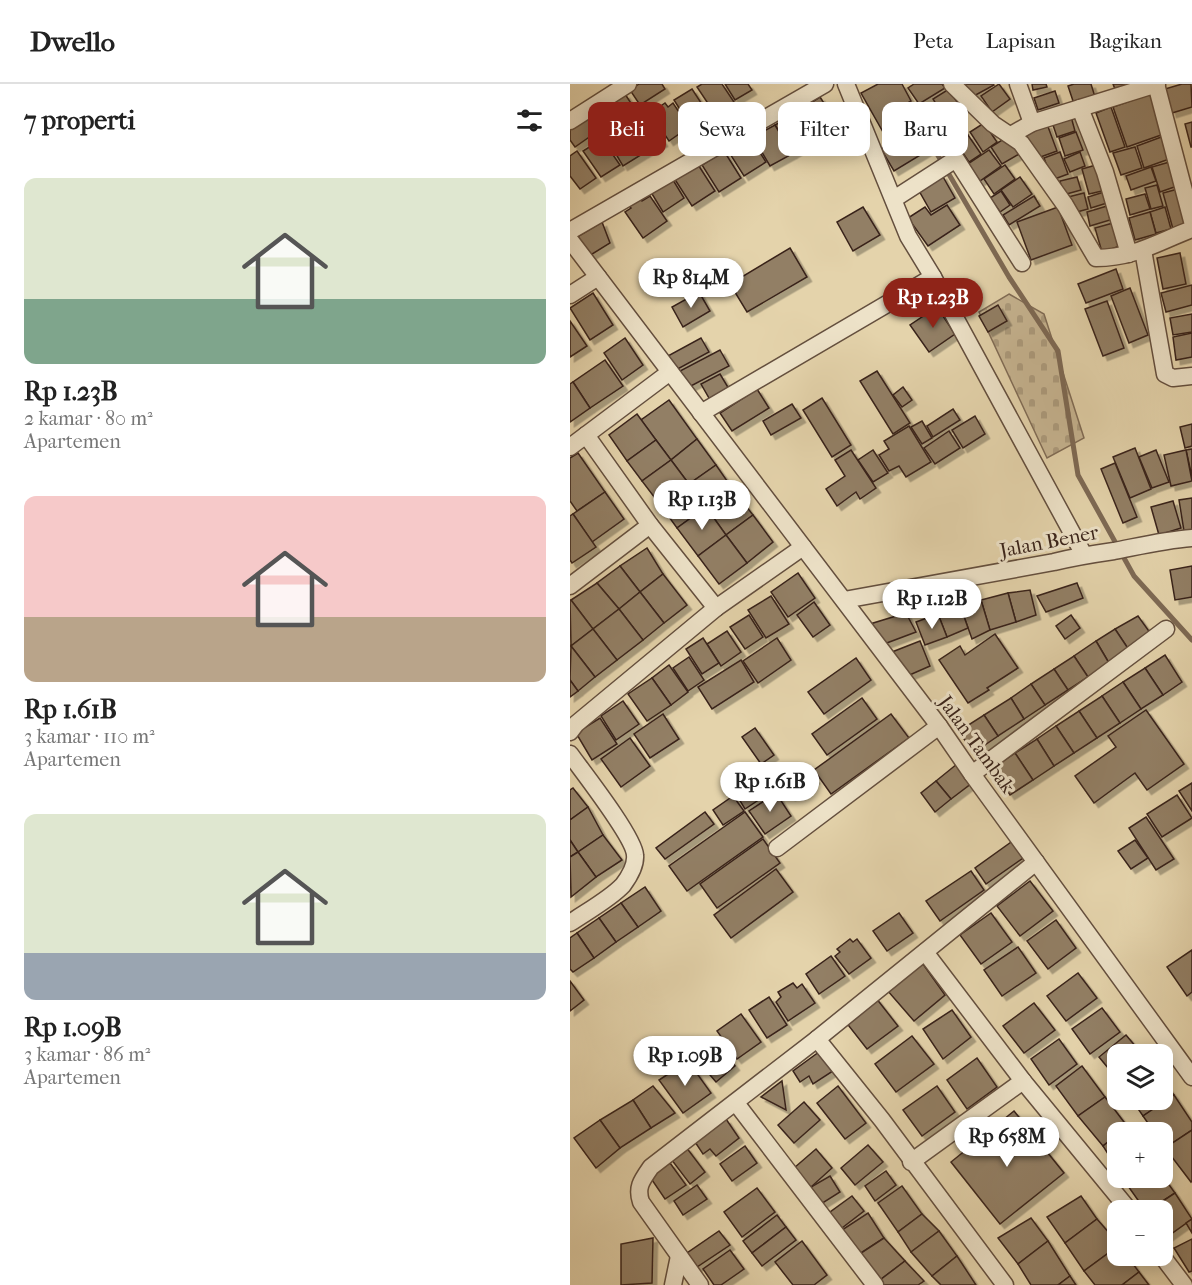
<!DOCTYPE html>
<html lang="id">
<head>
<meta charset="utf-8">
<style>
	:root { --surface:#fff; --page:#f2f2f2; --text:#222; --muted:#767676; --line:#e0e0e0; --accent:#8f2418 }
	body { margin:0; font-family:"IM FELL French Canon",serif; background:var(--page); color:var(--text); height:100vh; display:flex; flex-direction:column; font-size:22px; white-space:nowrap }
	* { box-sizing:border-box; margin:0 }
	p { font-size:20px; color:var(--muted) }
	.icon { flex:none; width:33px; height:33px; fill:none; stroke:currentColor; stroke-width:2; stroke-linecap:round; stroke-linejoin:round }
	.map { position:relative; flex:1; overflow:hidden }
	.side { display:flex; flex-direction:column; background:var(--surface); width:570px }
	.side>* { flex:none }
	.banner { position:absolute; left:18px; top:18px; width:513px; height:54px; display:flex; gap:12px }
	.fabs { position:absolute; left:537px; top:960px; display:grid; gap:12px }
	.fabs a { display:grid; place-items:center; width:66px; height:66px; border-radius:12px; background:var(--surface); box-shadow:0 3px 15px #0003; font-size:30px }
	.price { position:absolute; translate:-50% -51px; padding:0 14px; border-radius:21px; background:#fff; color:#222; font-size:20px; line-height:39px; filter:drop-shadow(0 2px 3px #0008) }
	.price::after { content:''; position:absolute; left:50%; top:36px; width:18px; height:14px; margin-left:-9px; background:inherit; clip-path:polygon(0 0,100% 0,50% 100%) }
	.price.active { background:var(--accent); color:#fff }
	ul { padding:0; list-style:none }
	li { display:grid; align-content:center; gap:12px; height:318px; padding:0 24px }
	li span { display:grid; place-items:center; height:186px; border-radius:12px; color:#555 }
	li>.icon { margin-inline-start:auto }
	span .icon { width:108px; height:108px; fill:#fffc; stroke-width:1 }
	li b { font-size:26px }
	h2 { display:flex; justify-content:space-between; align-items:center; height:72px; padding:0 24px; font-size:26px }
	.tag { padding:0 21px; border-radius:12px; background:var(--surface); box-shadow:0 3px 15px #0003; font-size:21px; line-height:54px }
	.tag.active { background:var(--accent); color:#fff }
	header { display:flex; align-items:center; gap:36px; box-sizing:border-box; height:84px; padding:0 30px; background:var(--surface); border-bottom:2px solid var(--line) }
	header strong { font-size:28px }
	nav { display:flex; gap:33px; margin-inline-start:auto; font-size:21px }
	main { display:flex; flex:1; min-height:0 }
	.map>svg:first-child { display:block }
</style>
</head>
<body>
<header>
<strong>Dwello</strong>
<nav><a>Peta</a><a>Lapisan</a><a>Bagikan</a></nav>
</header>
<main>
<section class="side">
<h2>7 properti<svg class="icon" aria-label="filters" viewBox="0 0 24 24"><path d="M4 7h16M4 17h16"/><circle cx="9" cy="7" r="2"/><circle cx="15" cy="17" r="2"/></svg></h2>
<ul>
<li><span style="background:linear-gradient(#dfe7d0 65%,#7fa58c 0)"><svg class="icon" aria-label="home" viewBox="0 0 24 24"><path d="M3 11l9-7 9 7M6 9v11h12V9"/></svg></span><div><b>Rp 1.23B</b><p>2 kamar · 80 m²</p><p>Apartemen</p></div></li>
<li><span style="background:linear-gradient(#f6c9c9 65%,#b9a48a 0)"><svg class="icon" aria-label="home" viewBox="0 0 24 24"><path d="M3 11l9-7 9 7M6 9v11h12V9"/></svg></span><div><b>Rp 1.61B</b><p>3 kamar · 110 m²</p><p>Apartemen</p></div></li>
<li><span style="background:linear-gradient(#dfe7d0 75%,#9aa5b1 0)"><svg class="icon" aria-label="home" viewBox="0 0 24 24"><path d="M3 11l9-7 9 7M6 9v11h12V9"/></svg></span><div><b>Rp 1.09B</b><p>3 kamar · 86 m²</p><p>Apartemen</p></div></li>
</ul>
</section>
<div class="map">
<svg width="622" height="1201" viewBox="0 0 622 1201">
	<defs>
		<pattern id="cemetery-stones" width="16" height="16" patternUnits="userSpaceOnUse" patternTransform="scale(1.5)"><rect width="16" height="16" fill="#c7b592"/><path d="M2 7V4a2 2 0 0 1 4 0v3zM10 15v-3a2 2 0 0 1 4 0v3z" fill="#ac9b7d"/></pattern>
		<filter id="shadow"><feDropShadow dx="4.5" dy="4.5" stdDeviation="0" flood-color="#0004"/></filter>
	</defs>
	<rect width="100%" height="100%" fill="#e4d3ab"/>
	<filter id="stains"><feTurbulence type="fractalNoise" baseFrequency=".00333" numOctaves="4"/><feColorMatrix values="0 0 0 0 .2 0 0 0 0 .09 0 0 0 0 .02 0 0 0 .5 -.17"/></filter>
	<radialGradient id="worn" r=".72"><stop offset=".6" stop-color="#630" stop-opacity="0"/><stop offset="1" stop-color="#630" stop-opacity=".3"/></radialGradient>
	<polygon fill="url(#cemetery-stones)" stroke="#806c56" stroke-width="1.5" points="439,210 474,230 514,354 477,374 409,228"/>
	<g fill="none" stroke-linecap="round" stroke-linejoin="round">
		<polyline stroke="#7d6954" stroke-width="5" points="329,0 363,63 439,193 488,267 508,391 564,492 622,556"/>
	</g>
	<g fill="#927f65" stroke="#39231a" stroke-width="1.5" filter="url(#shadow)">
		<polygon points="69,0 92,0 95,5 70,21 60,6"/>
		<polygon points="132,0 152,0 164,18 145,30 127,3"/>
		<polygon points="155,0 178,0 182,6 165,16"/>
		<polygon points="308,0 332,0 341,17 331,23 337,34 313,48 291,9"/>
		<polygon points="344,0 372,0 375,4 349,20 338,4"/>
		<polygon points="394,0 423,0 424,1 402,13"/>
		<polygon points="429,0 440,15 422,28 411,12"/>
		<polygon points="462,0 476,0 477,3 463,6"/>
		<polygon points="504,0 521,0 525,13 504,20 498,2"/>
		<polygon points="543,0 559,0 545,5"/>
		<polygon points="612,0 621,0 622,23 602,29 595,5"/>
		<polygon points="122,5 139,31 121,43 104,16"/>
		<polygon points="379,5 392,26 376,37 363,15"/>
		<polygon points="485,7 489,19 468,26 464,14"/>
		<polygon points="55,10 66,27 36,46 26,28"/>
		<polygon points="580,10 594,50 557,63 543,23"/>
		<polygon points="250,13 266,38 244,52 228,27"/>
		<polygon points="95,19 98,23 103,19 119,43 99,57 83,33 87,30 85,26"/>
		<polygon points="366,23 376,38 386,33 394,46 369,61 352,32"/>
		<polygon points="541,23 555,63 540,68 526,29"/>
		<polygon points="20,27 32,44 5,63 0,56 0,41"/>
		<polygon points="227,28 244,57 222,70 205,41"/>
		<polygon points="500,29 505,47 487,53 481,35"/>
		<polygon points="76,30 93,58 74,69 58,42"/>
		<polygon points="622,38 622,63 621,63 615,40"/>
		<polygon points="414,39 427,58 413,68 400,48"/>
		<polygon points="477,40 487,67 465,75 455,48"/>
		<polygon points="205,41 222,70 200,82 183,53"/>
		<polygon points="58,42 74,69 53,82 37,55"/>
		<polygon points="345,45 357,67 324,87 311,65"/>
		<polygon points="177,48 196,78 174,92 155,62"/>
		<polygon points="506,48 513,66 495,72 489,54"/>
		<polygon points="398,51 411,70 399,78 386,59"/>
		<polygon points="440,51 451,69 432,80 421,63"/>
		<polygon points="594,52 602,74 574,84 567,62"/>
		<polygon points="32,55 50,81 31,93 13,67"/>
		<polygon points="565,63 572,84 551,91 543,69"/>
		<polygon points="419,66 431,82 410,97 398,80"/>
		<polygon points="7,67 26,94 10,105 0,92 0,72"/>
		<polygon points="154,67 171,94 149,108 132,81"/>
		<polygon points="490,68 498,90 482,96 474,74"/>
		<polygon points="510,68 515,82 500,88 494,75"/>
		<polygon points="603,77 610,101 590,108 582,83"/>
		<polygon points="127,79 145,107 122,122 104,94"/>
		<polygon points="435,81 445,95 424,110 414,95"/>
		<polygon points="526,81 532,107 519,110 512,85"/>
		<polygon points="581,83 586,97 561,106 556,92"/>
		<polygon points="100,91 114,114 93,128 79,105"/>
		<polygon points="372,91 385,114 361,128 348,105"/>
		<polygon points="450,93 462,110 443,123 431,106"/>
		<polygon points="507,93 511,106 493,111 490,97"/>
		<polygon points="587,101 593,122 581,125 575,104"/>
		<polygon points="608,105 618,141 603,145 593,109"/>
		<polygon points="431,107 440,121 430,128 420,114"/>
		<polygon points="534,108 537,119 521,124 518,113"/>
		<polygon points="514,109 518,125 503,129 498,113"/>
		<polygon points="575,110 580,125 560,131 556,115"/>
		<polygon points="69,112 72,117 80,112 97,137 73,154 55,128 61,124 58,120"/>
		<polygon points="464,112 470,122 439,141 433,131"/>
		<polygon points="377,121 390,141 358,162 338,134 355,123 361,131"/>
		<polygon points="537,122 540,136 520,142 517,128"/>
		<polygon points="293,123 310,151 283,167 267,138"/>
		<polygon points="488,123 502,161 461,176 447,138"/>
		<polygon points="595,123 601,145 586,149 580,128"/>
		<polygon points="580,128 586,150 565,156 559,134"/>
		<polygon points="32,138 40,159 19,172 7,153"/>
		<polygon points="543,139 550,162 532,168 525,144"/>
		<polygon points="220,164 237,193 177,228 160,200"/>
		<polygon points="610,169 616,200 593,205 587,174"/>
		<polygon points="546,185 553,205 516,219 508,200"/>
		<polygon points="622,201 622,221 596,228 591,209"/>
		<polygon points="560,204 578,251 559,259 541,212"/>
		<polygon points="129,208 140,227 113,243 102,223"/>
		<polygon points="23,209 43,241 20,256 0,224"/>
		<polygon points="537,217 554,264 533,272 515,225"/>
		<polygon points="428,221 437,237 418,248 409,232"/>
		<polygon points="367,223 385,250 359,268 340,241"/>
		<polygon points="622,230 622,248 603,251 600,234"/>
		<polygon points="0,237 17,262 0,273"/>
		<polygon points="622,249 622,273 606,276 603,253"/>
		<polygon points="55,254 73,281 52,296 34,269"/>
		<polygon points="131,254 139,268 104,287 96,273"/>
		<polygon points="150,266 159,282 119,303 110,287"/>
		<polygon points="35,276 53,302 20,324 3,298"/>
		<polygon points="307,287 340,339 323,350 290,297"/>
		<polygon points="150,290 162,310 143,321 131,300"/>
		<polygon points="3,298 20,324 0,338 0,300"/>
		<polygon points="333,303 342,316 332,323 323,311"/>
		<polygon points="187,305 199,324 162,347 150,329"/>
		<polygon points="252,314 281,361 262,373 233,326"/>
		<polygon points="99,316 127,355 101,376 71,336"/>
		<polygon points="222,320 231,334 201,351 193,337"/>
		<polygon points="383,325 390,336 363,353 357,342"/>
		<polygon points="67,330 86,356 57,377 39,351"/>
		<polygon points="405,332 415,350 393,364 382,346"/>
		<polygon points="352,337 362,354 352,360 341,343"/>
		<polygon points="622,340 622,362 615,364 610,343"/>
		<polygon points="339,342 361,378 336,393 329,382 319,387 309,371 319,365 314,357"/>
		<polygon points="379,347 390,364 365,380 354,364"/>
		<polygon points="127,355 146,381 119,400 101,376"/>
		<polygon points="86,356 101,376 72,397 57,377"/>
		<polygon points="565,364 581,405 560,414 543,373"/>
		<polygon points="622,365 622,393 616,366"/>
		<polygon points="281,366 306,404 290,415 286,408 267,422 256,405 275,392 265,376"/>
		<polygon points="303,366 318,389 303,398 288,376"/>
		<polygon points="586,366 599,398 582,404 569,373"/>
		<polygon points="616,366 622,397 601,402 594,371"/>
		<polygon points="8,369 35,408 7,427 0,417 0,374"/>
		<polygon points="101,376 119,400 91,422 72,397"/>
		<polygon points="545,379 567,433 553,439 531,385"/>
		<polygon points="146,381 162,404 136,423 119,400"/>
		<polygon points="119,400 136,423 107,444 91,422"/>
		<polygon points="162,404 183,431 156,451 136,423"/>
		<polygon points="35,408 54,435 22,458 3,430"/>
		<polygon points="622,414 622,446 614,447 609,416"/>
		<polygon points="603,417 611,444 589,451 581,423"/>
		<polygon points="136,423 156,451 128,472 107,444"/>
		<polygon points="3,430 26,463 2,479 0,476 0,432"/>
		<polygon points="183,431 203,458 177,479 156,451"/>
		<polygon points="156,451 177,479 149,500 128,472"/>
		<polygon points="77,464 93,490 70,508 50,482"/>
		<polygon points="50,482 70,508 49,525 27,499"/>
		<polygon points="622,482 622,513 605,516 600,486"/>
		<polygon points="228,489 245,514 218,533 201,508"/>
		<polygon points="93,490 117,521 94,539 70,508"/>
		<polygon points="27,499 49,525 23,545 1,516"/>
		<polygon points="507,499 513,514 476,528 467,512"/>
		<polygon points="460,506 466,531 446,538 438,509"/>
		<polygon points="70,508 94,539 73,556 49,525"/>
		<polygon points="438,509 446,538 420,546 411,516"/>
		<polygon points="201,512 219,540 196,554 178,526"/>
		<polygon points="1,516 23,545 1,562 0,517"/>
		<polygon points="411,516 420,546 402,555 390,521"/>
		<polygon points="244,518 260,541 243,553 227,531"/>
		<polygon points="390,521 398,544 377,553 368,530"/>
		<polygon points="49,525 73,556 47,576 23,545"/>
		<polygon points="336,529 346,548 314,560 300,540"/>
		<polygon points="368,530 377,553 355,561 346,538"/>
		<polygon points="179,531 193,553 175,565 160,543"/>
		<polygon points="501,531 510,544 495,555 486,542"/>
		<polygon points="568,532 581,550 559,566 545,545"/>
		<polygon points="23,545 47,576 25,593 1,562"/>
		<polygon points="545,545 559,566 539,579 526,557"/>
		<polygon points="157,547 171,568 151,582 137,560"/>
		<polygon points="425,550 448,584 417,604 419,606 398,619 369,576 390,562 395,571"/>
		<polygon points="133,554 149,579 132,590 116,565"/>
		<polygon points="207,554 221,576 188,599 173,577"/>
		<polygon points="350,557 360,582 335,593 322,568"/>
		<polygon points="526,557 539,579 518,593 504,572"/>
		<polygon points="1,562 25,593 8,607 0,596"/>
		<polygon points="595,571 612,598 593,611 575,584"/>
		<polygon points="504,572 518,593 498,606 484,585"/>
		<polygon points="119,573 134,596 118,607 103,584"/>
		<polygon points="286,574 301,596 254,630 238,608"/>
		<polygon points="171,576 184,598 142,625 128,603"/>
		<polygon points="99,581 118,608 101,621 82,594"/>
		<polygon points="575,584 593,611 571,625 553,598"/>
		<polygon points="484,585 498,606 475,621 461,600"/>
		<polygon points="82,594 101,621 77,637 58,610"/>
		<polygon points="0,596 8,607 0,613"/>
		<polygon points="553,598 571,625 550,639 532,612"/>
		<polygon points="461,600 475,621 454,635 441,614"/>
		<polygon points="532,612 550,639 527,654 509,627"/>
		<polygon points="292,614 307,635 257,671 242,650"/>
		<polygon points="441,614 454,635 428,652 414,631"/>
		<polygon points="53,617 69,640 46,656 31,632"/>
		<polygon points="576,626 614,680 577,706 565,689 524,719 505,692 546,663 538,652"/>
		<polygon points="509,627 527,654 504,669 486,642"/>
		<polygon points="93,630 109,655 80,674 64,650"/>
		<polygon points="321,630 339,654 261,710 244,686"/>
		<polygon points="414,631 428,652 403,669 389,647"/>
		<polygon points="30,634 47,660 22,676 6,649"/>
		<polygon points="486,642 504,669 484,682 467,655"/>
		<polygon points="185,644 204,671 191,680 172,653"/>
		<polygon points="60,654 80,682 51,703 31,675"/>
		<polygon points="467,655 484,682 463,696 445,669"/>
		<polygon points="445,669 463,696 440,711 422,684"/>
		<polygon points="234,680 245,695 221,712 210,697"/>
		<polygon points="387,680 402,699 381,715 366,697"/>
		<polygon points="191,689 202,707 175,725 164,707"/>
		<polygon points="366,697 381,715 365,728 351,709"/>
		<polygon points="622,699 622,727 609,707"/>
		<polygon points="3,704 18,723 0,736 0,706"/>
		<polygon points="206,709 221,732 195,750 179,727"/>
		<polygon points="607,711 622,734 592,753 577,730"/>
		<polygon points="163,712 174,727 153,741 143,726"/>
		<polygon points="18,723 33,751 8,768 0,756 0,736"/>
		<polygon points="135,728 144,740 95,775 86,764"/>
		<polygon points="175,728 193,753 117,807 99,782"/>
		<polygon points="576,733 604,775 586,786 559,744"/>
		<polygon points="33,751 52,776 26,793 8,768"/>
		<polygon points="193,755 210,779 147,824 130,800"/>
		<polygon points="0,756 8,768 0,773"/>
		<polygon points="444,756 456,772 416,800 405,784"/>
		<polygon points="565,756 578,774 561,785 548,767"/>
		<polygon points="8,768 26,793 1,813 0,773"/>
		<polygon points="206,785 223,808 161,854 144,831"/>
		<polygon points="401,787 414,806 370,837 356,817"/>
		<polygon points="460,797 483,827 450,852 427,822"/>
		<polygon points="75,803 91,827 68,843 51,819"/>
		<polygon points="51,819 68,843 46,858 29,834"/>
		<polygon points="329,829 343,849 317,867 303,847"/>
		<polygon points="421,829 442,858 411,880 390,851"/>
		<polygon points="29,834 46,858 24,874 7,849"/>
		<polygon points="486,836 506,864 478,885 457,857"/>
		<polygon points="7,849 24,874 3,888 0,885 0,854"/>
		<polygon points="280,855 283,858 287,855 301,874 279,890 265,872 270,868 267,865"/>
		<polygon points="448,863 466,889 432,912 414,886"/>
		<polygon points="622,866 622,908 617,912 597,883"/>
		<polygon points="261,872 275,892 249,910 236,890"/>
		<polygon points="353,880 375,911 344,937 317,906"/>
		<polygon points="508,889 527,914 496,937 477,912"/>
		<polygon points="0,897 14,916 0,927"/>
		<polygon points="223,899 227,904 232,900 245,919 218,937 206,918 211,913 208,908"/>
		<polygon points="199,913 217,941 197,954 179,926"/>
		<polygon points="306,914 328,942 297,965 275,937"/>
		<polygon points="464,919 485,946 454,969 433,942"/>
		<polygon points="532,924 550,948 520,970 502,945"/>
		<polygon points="382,926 401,953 373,975 353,945"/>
		<polygon points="171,930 191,958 167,975 147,947"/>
		<polygon points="556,951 572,970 548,970 548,996 529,973"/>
		<polygon points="342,952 364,980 326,1008 305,980"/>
		<polygon points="143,955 165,982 146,998 123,971"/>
		<polygon points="489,955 507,980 479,1001 461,975"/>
		<polygon points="253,965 266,985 243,1000 239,992 230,998 223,987"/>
		<polygon points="407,974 427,1003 397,1025 377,996"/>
		<polygon points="118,977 141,1009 113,1029 89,996"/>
		<polygon points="512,982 535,1013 508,1032 486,1002"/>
		<polygon points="592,996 604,1011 573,1032 562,1016 592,1016"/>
		<polygon points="212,997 216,1026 191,1013"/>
		<polygon points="83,1002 105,1029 81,1044 63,1016"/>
		<polygon points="268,1002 296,1039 275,1055 247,1019"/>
		<polygon points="367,1002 385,1028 352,1052 333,1026"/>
		<polygon points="604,1011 622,1038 622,1046 595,1064 592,1061 592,1048 584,1048 573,1032"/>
		<polygon points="535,1013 557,1042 533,1062 508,1032"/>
		<polygon points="63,1016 81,1044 50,1064 30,1036"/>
		<polygon points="234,1018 250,1036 224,1059 208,1041"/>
		<polygon points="444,1027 494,1089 430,1140 381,1078"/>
		<polygon points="156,1035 169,1054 146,1072 140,1065 133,1070 125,1058"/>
		<polygon points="30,1036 50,1064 26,1084 4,1054"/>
		<polygon points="557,1042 562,1048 550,1048"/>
		<polygon points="622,1046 622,1097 621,1098 595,1064"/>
		<polygon points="548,1050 548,1086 533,1062"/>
		<polygon points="298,1061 313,1078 285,1101 271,1084"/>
		<polygon points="175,1062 187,1079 162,1097 150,1080"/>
		<polygon points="116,1063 135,1088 120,1100 101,1075"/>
		<polygon points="246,1065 262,1084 241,1103 224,1084"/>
		<polygon points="100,1079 116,1101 95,1115 80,1093"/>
		<polygon points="316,1087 326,1101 305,1117 295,1102"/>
		<polygon points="592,1091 605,1109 579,1126 575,1126 553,1095 592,1094"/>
		<polygon points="260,1092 270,1108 251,1120 241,1103"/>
		<polygon points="127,1101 137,1115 113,1131 104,1117"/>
		<polygon points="332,1102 352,1130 328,1148 308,1119"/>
		<polygon points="187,1104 205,1128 172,1153 154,1128"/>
		<polygon points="605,1109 622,1135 594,1155 592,1126 579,1126"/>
		<polygon points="282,1112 294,1127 268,1147 256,1131"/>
		<polygon points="511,1112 527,1135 495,1159 477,1133"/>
		<polygon points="298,1129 314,1154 288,1171 272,1146"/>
		<polygon points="352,1130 369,1147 341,1168 328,1148"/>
		<polygon points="207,1131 216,1143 182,1169 173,1157"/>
		<polygon points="461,1134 478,1157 448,1180 428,1154"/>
		<polygon points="527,1135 548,1159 548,1162 514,1187 495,1159"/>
		<polygon points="622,1135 622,1149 616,1139"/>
		<polygon points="216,1143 226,1156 192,1182 182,1169"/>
		<polygon points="149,1147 160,1161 127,1183 117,1169"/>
		<polygon points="369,1147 387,1172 362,1192 341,1168"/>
		<polygon points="83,1154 82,1199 51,1201 51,1160"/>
		<polygon points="314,1154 335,1177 310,1196 288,1171"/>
		<polygon points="622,1155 622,1187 619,1188 604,1164"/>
		<polygon points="232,1157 257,1191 244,1201 223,1201 205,1178"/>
		<polygon points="478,1157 500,1192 488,1201 461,1201 448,1180"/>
		<polygon points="548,1162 548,1172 557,1172 569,1188 552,1201 525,1201 514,1187"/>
		<polygon points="160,1166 174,1185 151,1201 144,1201 133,1185"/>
		<polygon points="387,1172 406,1201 371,1201 362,1192"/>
		<polygon points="335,1177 354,1197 348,1201 313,1201 310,1196"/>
		<polygon points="569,1188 579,1201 552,1201"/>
		<polygon points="500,1192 506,1201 488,1201"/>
	</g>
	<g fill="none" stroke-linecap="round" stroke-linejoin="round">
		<defs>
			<g id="street">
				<polyline points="276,0 338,152 363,193 514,471"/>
				<path d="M382,0L423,40L451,59L495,121L526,174C564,174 588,158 622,145"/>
				<polyline points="448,0 462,39"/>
				<polyline points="586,0 622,137"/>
				<polyline points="510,24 535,88 559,170"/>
				<polyline points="0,37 58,0"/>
				<polyline points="441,51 462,39 587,0"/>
				<polyline points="324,115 386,75 452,179"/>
				<polyline points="0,147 255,0"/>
				<polyline points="0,156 369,642 402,690 622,993"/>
				<polyline points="573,166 595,290 603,294 622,292"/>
				<polyline points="0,211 28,193"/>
				<polyline points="131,329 363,193"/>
				<polyline points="16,351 80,441 146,524"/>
				<polyline points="0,363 100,288"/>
				<polyline points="0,502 80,441"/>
				<path d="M274,516L484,478C504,473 523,470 544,467C570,462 595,456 622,454"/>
				<polyline points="0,648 6,640 146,524 233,463"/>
				<path d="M0,670C13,688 64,753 65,771C66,781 59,793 53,801C40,815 16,828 0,839"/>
				<polyline points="402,690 596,545"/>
				<polyline points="207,764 369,642"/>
				<polyline points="355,868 453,997 559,1126"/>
				<polyline points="247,955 312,1036 435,1201"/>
				<polyline points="166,1019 305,1201"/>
				<polyline points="341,1078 453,997"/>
				<polyline points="592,1172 614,1201"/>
				<polyline points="103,1201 109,1172"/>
				<path d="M130,1201L71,1118C66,1103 72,1096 81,1083L247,955L466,778"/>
			</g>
		</defs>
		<use href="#street" stroke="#644f3e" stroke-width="19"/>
		<use href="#street" stroke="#ede2c8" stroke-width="16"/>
	</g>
	<g text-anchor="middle" stroke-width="6" stroke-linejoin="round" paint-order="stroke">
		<g font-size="20" fill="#39231a" stroke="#ede2c8">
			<text transform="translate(479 457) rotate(-11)" y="7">Jalan Bener</text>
			<text transform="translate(407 660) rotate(54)" y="7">Jalan Tambak</text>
		</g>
	</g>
	<rect width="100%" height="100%" filter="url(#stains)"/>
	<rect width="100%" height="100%" fill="url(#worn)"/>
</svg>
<div class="fabs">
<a><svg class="icon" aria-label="layers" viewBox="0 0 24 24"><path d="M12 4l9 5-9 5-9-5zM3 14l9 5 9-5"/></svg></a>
<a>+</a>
<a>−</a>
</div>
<b class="price" style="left:121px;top:225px">Rp 814M</b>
<b class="price active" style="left:363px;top:245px">Rp 1.23B</b>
<b class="price" style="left:132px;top:447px">Rp 1.13B</b>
<b class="price" style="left:362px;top:546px">Rp 1.12B</b>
<b class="price" style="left:200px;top:729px">Rp 1.61B</b>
<b class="price" style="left:115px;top:1003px">Rp 1.09B</b>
<b class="price" style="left:437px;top:1084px">Rp 658M</b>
<div class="banner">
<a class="tag active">Beli</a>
<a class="tag">Sewa</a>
<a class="tag">Filter</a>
<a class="tag">Baru</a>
</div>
</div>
</main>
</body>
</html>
